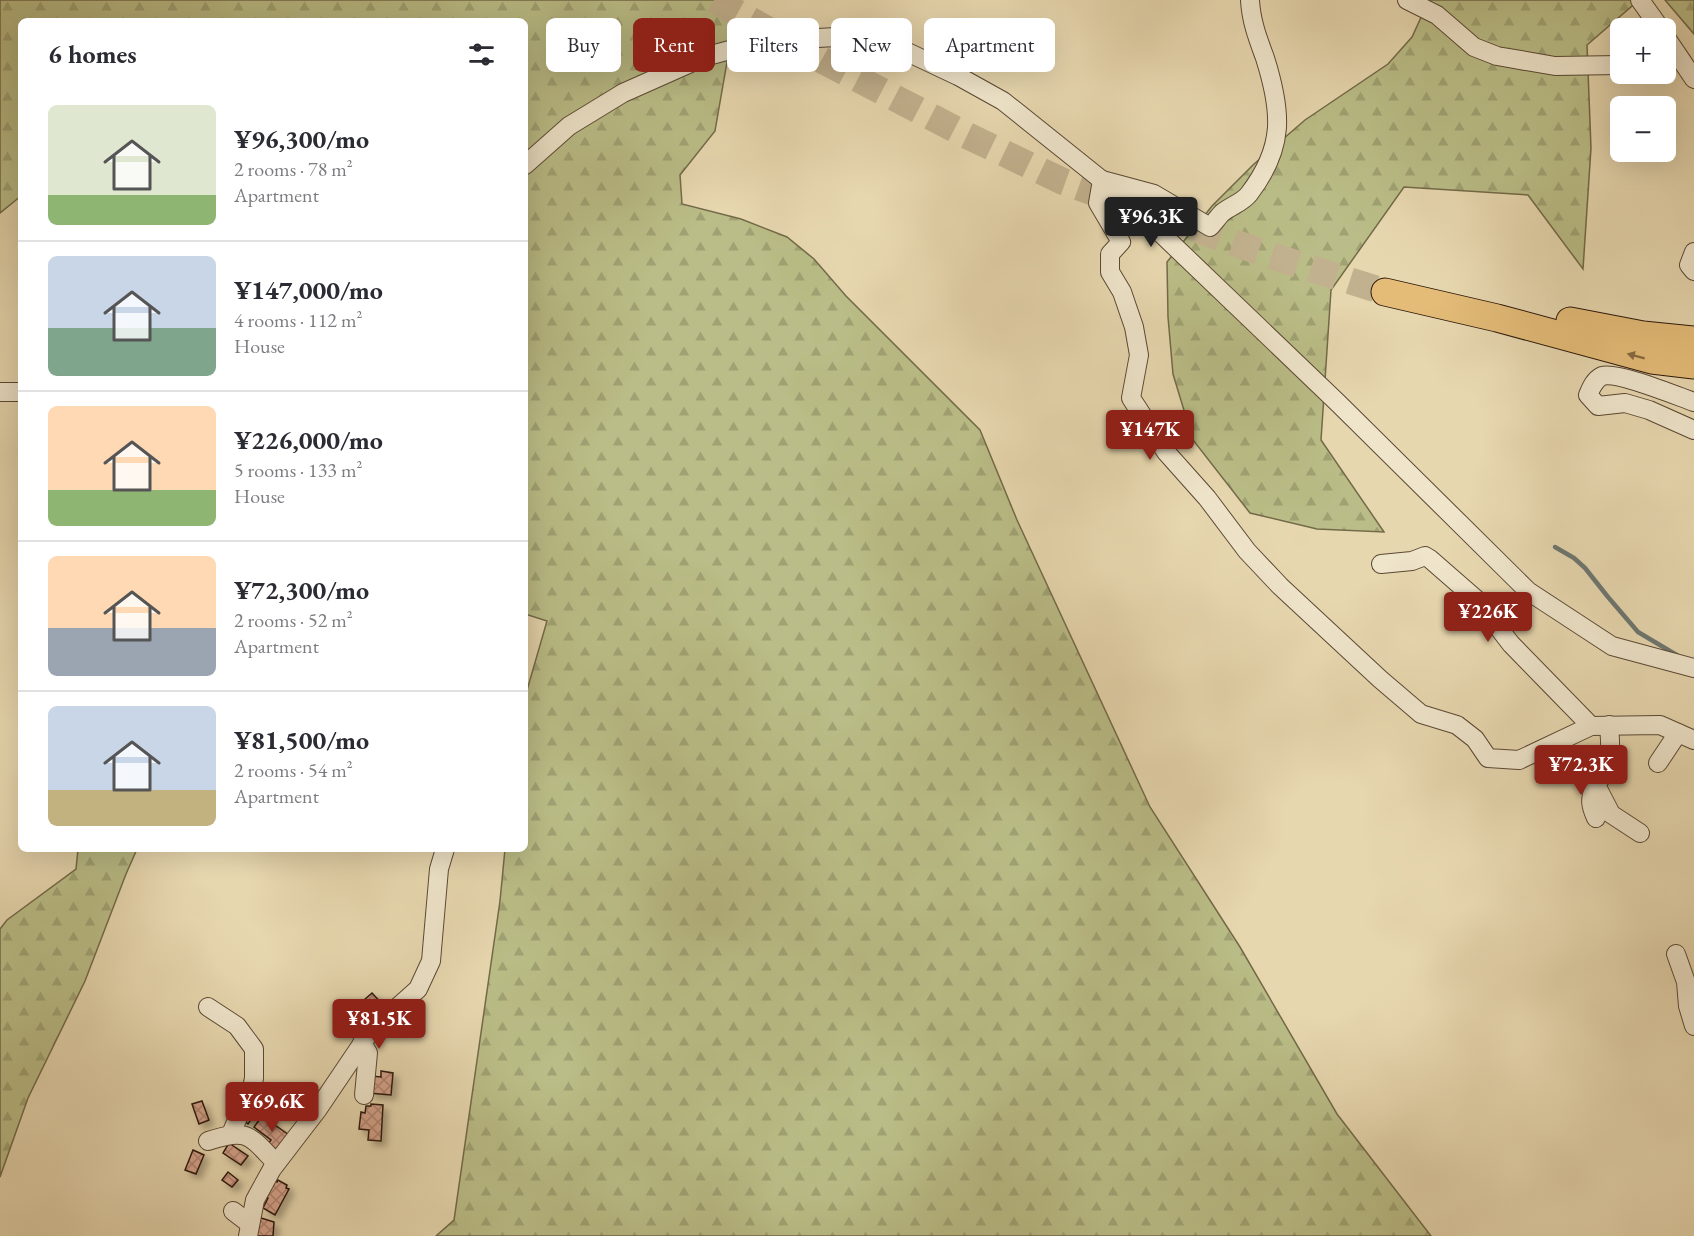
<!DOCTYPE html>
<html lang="en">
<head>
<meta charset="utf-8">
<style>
	:root { --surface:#fff; --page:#f2f2f3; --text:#2b2b33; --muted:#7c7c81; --line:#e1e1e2; --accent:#8f2418 }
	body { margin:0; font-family:"EB Garamond",serif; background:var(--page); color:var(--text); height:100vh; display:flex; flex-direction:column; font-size:22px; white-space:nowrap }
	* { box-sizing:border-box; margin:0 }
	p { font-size:20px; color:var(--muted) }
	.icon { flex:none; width:33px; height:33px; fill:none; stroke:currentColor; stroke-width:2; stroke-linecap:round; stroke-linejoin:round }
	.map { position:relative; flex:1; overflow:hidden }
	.details { position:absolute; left:18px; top:18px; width:510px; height:834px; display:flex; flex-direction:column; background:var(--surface); border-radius:9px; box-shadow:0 6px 24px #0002 }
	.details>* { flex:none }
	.top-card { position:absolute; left:546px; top:18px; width:570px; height:54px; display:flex; gap:12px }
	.fabs { position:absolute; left:1610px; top:18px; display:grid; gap:12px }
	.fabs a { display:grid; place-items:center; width:66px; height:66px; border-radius:9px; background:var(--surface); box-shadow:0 6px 24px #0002; font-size:30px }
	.price { position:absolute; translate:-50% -51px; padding:0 14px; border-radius:6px; background:var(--accent); color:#fff; font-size:20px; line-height:39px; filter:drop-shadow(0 2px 3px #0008) }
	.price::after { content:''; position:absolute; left:50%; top:36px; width:18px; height:14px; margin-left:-9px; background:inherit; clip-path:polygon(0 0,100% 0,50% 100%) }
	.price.on { background:#222; color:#fff }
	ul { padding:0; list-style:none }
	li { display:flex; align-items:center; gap:18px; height:150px; padding:0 30px }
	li+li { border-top:2px solid var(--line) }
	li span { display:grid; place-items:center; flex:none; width:168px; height:120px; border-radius:9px; color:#555 }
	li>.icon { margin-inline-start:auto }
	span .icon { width:72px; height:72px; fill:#fffc; stroke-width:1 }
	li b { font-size:26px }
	h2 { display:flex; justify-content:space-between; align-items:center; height:72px; padding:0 30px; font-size:26px }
	.pill { padding:0 21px; border-radius:9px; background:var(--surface); box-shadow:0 6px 24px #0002; font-size:21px; line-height:54px }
	.pill.on { background:var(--accent); color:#fff }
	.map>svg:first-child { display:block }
</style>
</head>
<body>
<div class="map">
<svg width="1694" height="1236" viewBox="0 0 1694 1236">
	<defs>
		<pattern id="forest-firs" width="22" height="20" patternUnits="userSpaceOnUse" patternTransform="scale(1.5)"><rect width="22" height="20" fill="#babd87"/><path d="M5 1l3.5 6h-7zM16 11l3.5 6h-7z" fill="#a0a273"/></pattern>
		<pattern id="building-cross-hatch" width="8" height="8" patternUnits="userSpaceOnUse" patternTransform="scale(1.5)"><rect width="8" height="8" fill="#d5a28b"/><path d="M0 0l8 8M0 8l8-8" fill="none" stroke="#ad8370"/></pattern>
		<filter id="shadow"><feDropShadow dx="5" dy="5" stdDeviation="3" flood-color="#0004"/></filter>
	</defs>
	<rect width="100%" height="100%" fill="#e7d7af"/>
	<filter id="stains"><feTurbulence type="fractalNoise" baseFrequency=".00333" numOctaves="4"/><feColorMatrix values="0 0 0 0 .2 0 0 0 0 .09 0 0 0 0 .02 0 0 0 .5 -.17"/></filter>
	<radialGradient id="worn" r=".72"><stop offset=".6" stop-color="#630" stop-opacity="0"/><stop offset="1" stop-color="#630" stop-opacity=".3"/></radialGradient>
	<g fill="url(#forest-firs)" stroke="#736a49" stroke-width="1.5">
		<polygon points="0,0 727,0 731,39 715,131 680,175 682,204 741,219 787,237 814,259 846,296 980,430 1017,520 1150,807 1240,947 1337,1114 1431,1236 436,1236 454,1220 500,901 505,849 525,849 525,697 547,621 525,614 525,21 21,21 21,196 0,213"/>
		<polygon points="1429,0 1639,0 1587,45 1591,148 1583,269 1528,195 1404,187 1331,290 1321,440 1384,532 1317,529 1250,513 1193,440 1173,374 1168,317 1167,262 1212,206 1254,164 1305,120 1388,64 1412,37"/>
		<polygon points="1665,0 1694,0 1694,34"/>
		<polygon points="78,849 137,849 126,874 85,981 28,1098 0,1177 0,929 7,920 76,869"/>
	</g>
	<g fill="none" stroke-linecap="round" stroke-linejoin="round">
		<polyline stroke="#6e7771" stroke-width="4.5" points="1555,547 1574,558 1585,568 1608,597 1638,632 1680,657"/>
	</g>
	<g fill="url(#building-cross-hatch)" stroke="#2c180b" stroke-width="1.5" filter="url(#shadow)">
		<polygon points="372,993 385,1007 354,1035 341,1020"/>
		<polygon points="381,1071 393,1073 391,1095 369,1093 371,1076 381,1077"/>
		<polygon points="202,1101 209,1120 199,1124 192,1104"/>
		<polygon points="256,1101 263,1107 259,1112 252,1106"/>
		<polygon points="371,1104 383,1105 381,1141 368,1140 369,1130 359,1129 361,1112 365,1113 366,1106 371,1106"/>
		<polygon points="251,1109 256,1113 248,1124 243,1120"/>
		<polygon points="262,1116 289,1135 278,1151 268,1144 271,1140 254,1127"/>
		<polygon points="229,1143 248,1156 241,1165 223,1153"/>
		<polygon points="193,1150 204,1155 196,1174 185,1170"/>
		<polygon points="228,1172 238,1180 232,1187 222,1180"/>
		<polygon points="273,1180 277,1182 278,1180 287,1185 286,1188 289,1189 275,1215 263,1208 268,1198 265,1196"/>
		<polygon points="258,1217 274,1222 273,1236 254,1236"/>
	</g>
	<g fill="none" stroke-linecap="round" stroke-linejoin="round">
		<polyline stroke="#c2b18e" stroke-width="27" stroke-dasharray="27 14" stroke-linecap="butt" points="714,0 822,60 966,135 1062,181 1266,254 1385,292"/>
		<defs>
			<g id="minor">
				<path d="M1250,0C1251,21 1258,39 1265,58C1282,112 1285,147 1249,194C1242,203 1230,206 1222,213C1218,217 1214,223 1210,227L1154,194L1102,180L1098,203L1121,242L1110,254V272L1122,292L1134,327L1139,355L1131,398L1166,452L1207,498L1247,551L1280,586L1380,679L1421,714L1457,725L1475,739L1488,758L1519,760L1591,726L1660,725L1694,740"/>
				<polyline points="1407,0 1437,15 1474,47 1497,56 1555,66 1620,65"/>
				<polyline points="1640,0 1660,28"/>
				<polyline points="1665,36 1694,79"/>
				<polyline points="525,165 569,126 623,93 704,57 763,41 836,37 903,50 958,76 1003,101 1123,197 1338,403 1528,591 1612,646 1694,668"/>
				<polyline points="1694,252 1689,265 1694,271"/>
				<polyline points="0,392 21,392"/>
				<path d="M1694,402C1677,396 1617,371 1602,376C1594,380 1591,388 1588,395L1598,406L1625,403L1649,410L1694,430"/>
				<polyline points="1381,564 1412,561 1425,556 1430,559 1477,600 1511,644 1591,726"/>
				<path d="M1609,725C1611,753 1613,762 1596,785L1611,814L1640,833"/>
				<polyline points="1658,763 1678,733"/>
				<path d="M1596,785C1589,798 1590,805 1596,818"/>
				<polyline points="1676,954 1686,982 1688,1006 1694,1026"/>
				<polyline points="208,1007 237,1026 254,1049 254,1078 251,1093 241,1110 231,1134"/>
				<polyline points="362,1043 368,1053 364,1095"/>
				<path d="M208,1141C248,1128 249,1135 276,1163"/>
				<polyline points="233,1211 250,1224"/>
				<polyline points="248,1236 255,1200 272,1169 318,1109 370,1032 418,989 431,961 439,869 445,849"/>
			</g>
			<g id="highway">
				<polyline points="1385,292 1497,318 1652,360 1694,365"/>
				<polyline points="1570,321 1643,335 1694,340"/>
			</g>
		</defs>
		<use href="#minor" stroke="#5b4834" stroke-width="20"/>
		<use href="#highway" stroke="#2c180b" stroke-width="29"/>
		<use href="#minor" stroke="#efe5cb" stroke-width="18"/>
		<use href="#highway" stroke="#e4bc78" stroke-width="27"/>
	</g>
	<defs><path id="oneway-solid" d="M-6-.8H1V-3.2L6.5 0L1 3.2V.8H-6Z" transform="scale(1.5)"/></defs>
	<use fill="#886a42" href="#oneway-solid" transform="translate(1636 356) rotate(-165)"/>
	<rect width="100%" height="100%" filter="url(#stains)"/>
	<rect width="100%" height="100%" fill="url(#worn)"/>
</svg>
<div class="fabs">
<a>+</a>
<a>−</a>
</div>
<b class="price on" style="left:1151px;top:248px">¥96.3K</b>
<b class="price" style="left:1150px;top:461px">¥147K</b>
<b class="price" style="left:1488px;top:643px">¥226K</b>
<b class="price" style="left:1581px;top:796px">¥72.3K</b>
<b class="price" style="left:379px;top:1050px">¥81.5K</b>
<b class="price" style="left:272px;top:1133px">¥69.6K</b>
<div class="top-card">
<a class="pill">Buy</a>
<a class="pill on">Rent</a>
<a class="pill">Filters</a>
<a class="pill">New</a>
<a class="pill">Apartment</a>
</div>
<section class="details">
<h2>6 homes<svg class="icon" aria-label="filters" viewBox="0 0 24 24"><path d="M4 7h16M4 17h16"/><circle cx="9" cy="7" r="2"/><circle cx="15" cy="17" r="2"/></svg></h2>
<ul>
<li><span style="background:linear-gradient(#dfe7d0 75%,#8fb573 0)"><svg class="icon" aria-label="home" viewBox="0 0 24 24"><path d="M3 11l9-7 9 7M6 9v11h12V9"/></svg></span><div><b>¥96,300/mo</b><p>2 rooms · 78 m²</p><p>Apartment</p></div></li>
<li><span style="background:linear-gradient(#c9d6e8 60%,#7fa58c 0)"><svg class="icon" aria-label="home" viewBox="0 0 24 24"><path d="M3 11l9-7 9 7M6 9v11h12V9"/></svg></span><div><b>¥147,000/mo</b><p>4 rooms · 112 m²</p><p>House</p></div></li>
<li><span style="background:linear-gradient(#ffd9b3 70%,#8fb573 0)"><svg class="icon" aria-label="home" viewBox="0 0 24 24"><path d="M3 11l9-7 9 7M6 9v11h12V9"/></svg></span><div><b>¥226,000/mo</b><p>5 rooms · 133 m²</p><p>House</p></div></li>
<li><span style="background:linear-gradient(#ffd9b3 60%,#9aa5b1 0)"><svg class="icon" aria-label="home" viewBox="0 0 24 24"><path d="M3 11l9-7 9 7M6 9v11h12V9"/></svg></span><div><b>¥72,300/mo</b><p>2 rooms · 52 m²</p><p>Apartment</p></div></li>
<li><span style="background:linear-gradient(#c9d6e8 70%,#c2b280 0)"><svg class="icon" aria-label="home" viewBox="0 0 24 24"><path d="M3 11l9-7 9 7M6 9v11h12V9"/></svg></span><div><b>¥81,500/mo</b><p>2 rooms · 54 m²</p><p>Apartment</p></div></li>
</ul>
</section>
</div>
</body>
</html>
